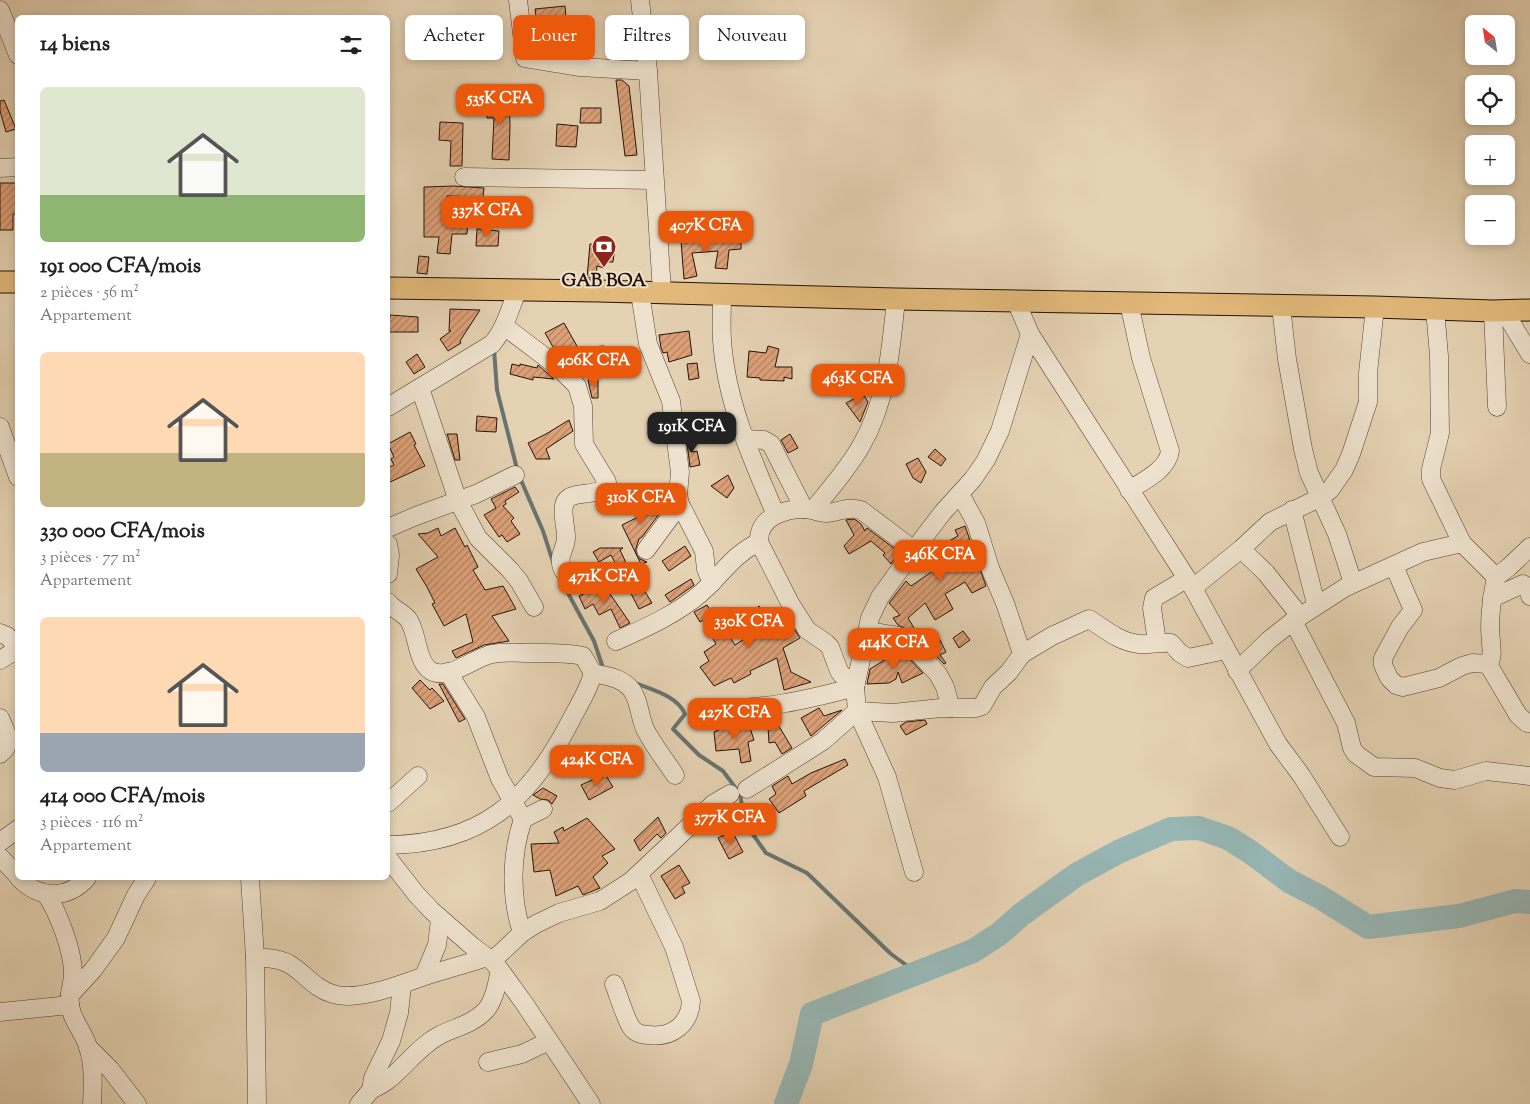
<!DOCTYPE html>
<html lang="fr">
<head>
<meta charset="utf-8">
<style>
	:root { --surface:#fff; --page:#f2f2f2; --text:#222; --muted:#767676; --accent:#ea580c }
	body { margin:0; font-family:"Sorts Mill Goudy",serif; background:var(--page); color:var(--text); height:100vh; display:flex; flex-direction:column; font-size:19px; white-space:nowrap }
	* { box-sizing:border-box; margin:0 }
	p { font-size:16px; color:var(--muted) }
	.icon { flex:none; width:28px; height:28px; fill:none; stroke:currentColor; stroke-width:2; stroke-linecap:round; stroke-linejoin:round }
	.map { position:relative; flex:1; overflow:hidden }
	.drawer { position:absolute; left:15px; top:15px; width:375px; height:865px; display:flex; flex-direction:column; background:var(--surface); border-radius:8px; box-shadow:0 2px 8px #0003 }
	.drawer>* { flex:none }
	.guide { position:absolute; left:405px; top:15px; width:475px; height:45px; display:flex; gap:10px }
	.needle { width:32px; rotate:330deg }
	.controls { position:absolute; left:1465px; top:15px; display:grid; gap:10px }
	.controls a { display:grid; place-items:center; width:50px; height:50px; border-radius:8px; background:var(--surface); box-shadow:0 2px 8px #0003; font-size:25px }
	.price { position:absolute; translate:-50% -42px; padding:0 11px; border-radius:10px; background:var(--accent); color:#fff; font-size:16px; line-height:32px; filter:drop-shadow(0 1px 2px #0008) }
	.price::after { content:''; position:absolute; left:50%; top:30px; width:15px; height:11px; margin-left:-8px; background:inherit; clip-path:polygon(0 0,100% 0,50% 100%) }
	.price.selected { background:#222; color:#fff }
	ul { padding:0; list-style:none }
	li { display:grid; align-content:center; gap:10px; height:265px; padding:0 25px }
	li span { display:grid; place-items:center; height:155px; border-radius:8px; color:#555 }
	li>.icon { margin-inline-start:auto }
	span .icon { width:90px; height:90px; fill:#fffc; stroke-width:1 }
	li b { font-size:21px }
	h2 { display:flex; justify-content:space-between; align-items:center; height:60px; padding:0 25px; font-size:21px }
	.pill { padding:0 18px; border-radius:8px; background:var(--surface); box-shadow:0 2px 8px #0003; font-size:18px; line-height:45px }
	.pill.selected { background:var(--accent); color:#fff }
	.map>svg:first-child { display:block }
</style>
</head>
<body>
<div class="map">
<svg width="1530" height="1104" viewBox="0 0 1530 1104">
	<defs>
		<pattern id="building-hatch" width="6" height="6" patternUnits="userSpaceOnUse" patternTransform="scale(1.25)"><rect width="6" height="6" fill="#dda178"/><path d="M-1 1l2-2M0 6l6-6M5 7l2-2" fill="none" stroke="#b38261"/></pattern>
	</defs>
	<rect width="100%" height="100%" fill="#e5d2b3"/>
	<filter id="stains"><feTurbulence type="fractalNoise" baseFrequency=".004" numOctaves="4"/><feColorMatrix values="0 0 0 0 .2 0 0 0 0 .09 0 0 0 0 .02 0 0 0 .5 -.17"/></filter>
	<radialGradient id="worn" r=".72"><stop offset=".6" stop-color="#630" stop-opacity="0"/><stop offset="1" stop-color="#630" stop-opacity=".3"/></radialGradient>
	<g fill="none" stroke-linecap="round" stroke-linejoin="round">
		<g stroke="#697470" stroke-width="4">
			<polyline points="494,349 497,390 517,469"/>
			<polyline points="520,478 543,531 553,562"/>
			<polyline points="557,573 594,641 604,671"/>
			<path d="M635,683C653,690 677,696 685,714L673,729L699,755L723,771L740,794L745,823L766,853L807,873L891,954L917,973"/>
		</g>
		<polyline stroke="#97b6b4" stroke-width="24" points="786,1104 801,1064 812,1014 973,951 999,934 1022,914 1076,875 1118,852 1171,829 1199,828 1228,838 1249,851 1289,881 1320,897 1368,927 1459,916 1515,901 1530,902"/>
	</g>
	<g fill="url(#building-hatch)" stroke="#241209">
		<polygon points="565,6 567,28 538,31 535,9"/>
		<polygon points="623,25 626,55 623,59 614,58 610,26"/>
		<polygon points="616,80 622,80 629,86 637,155 625,156"/>
		<polygon points="509,96 510,125 509,160 492,159 494,118 487,118 487,97"/>
		<polygon points="4,100 16,129 6,132 0,111 0,101"/>
		<polygon points="581,108 601,108 601,123 580,123"/>
		<polygon points="440,122 463,123 462,166 450,166 451,141 439,140"/>
		<polygon points="557,124 578,126 576,147 556,146"/>
		<polygon points="0,183 18,183 18,214 13,214 13,230 0,230"/>
		<polygon points="454,186 484,188 483,197 447,196 447,216 468,217 467,234 452,234 450,254 437,253 439,237 424,237 424,187"/>
		<polygon points="477,229 499,231 498,246 476,246"/>
		<polygon points="709,239 709,241 741,241 741,249 729,250 727,269 715,268 718,251 692,253 697,276 684,279 681,241"/>
		<polygon points="590,244 615,246 613,262 605,262 604,268 597,266 596,278 587,278"/>
		<polygon points="419,256 429,257 427,274 417,273"/>
		<polygon points="450,309 480,310 460,341 461,343 448,351 440,339 451,331 449,331"/>
		<polygon points="390,315 418,317 418,332 388,332"/>
		<polygon points="564,323 578,348 604,346 605,358 593,360 594,363 570,364 556,352 545,333"/>
		<polygon points="689,331 692,355 669,362 667,352 663,353 661,348 659,335"/>
		<polygon points="768,346 779,349 775,367 792,367 792,379 784,377 784,381 760,380 760,378 747,377 749,351 766,353"/>
		<polygon points="417,354 425,367 414,374 406,362"/>
		<polygon points="697,363 699,378 689,380 687,364"/>
		<polygon points="512,364 520,366 520,364 537,368 538,365 554,379 533,377 533,380 510,374"/>
		<polygon points="598,379 598,398 592,398 588,380"/>
		<polygon points="863,394 868,402 860,422 846,403"/>
		<polygon points="477,416 497,418 496,432 476,431"/>
		<polygon points="569,420 573,431 546,449 550,459 536,459 528,443 546,434"/>
		<polygon points="410,432 416,444 414,445 425,466 388,483 388,468 394,465 391,459 394,457 388,444"/>
		<polygon points="447,434 457,434 460,460 455,460"/>
		<polygon points="689,434 693,452 697,451 700,465 690,467 686,435"/>
		<polygon points="790,434 798,448 788,453 781,440"/>
		<polygon points="935,449 946,459 941,466 928,457"/>
		<polygon points="918,458 926,472 921,483 913,478 906,464"/>
		<polygon points="728,475 734,488 727,498 711,486"/>
		<polygon points="515,487 519,492 505,501 506,504 503,506 514,518 511,521 520,534 507,542 502,535 499,537 484,515 496,508 491,499"/>
		<polygon points="647,505 650,510 659,505 662,510 642,537 639,539 636,548 636,554 640,559 647,562 641,564 622,525 638,517 636,512"/>
		<polygon points="852,519 856,520 861,524 865,531 867,528 899,552 891,564 883,555 885,553 871,541 849,554 844,546 854,535 846,520"/>
		<polygon points="965,526 986,586 972,593 965,582 945,594 953,609 935,620 925,603 908,618 922,641 913,633 898,625 893,618 900,615 889,603 906,581 911,586 946,562 938,547 958,536 955,530"/>
		<polygon points="438,528 441,536 455,528 465,547 467,545 478,567 473,570 485,590 503,586 516,609 492,616 509,641 484,645 456,658 452,651 473,642 466,614 444,626 432,604 435,603 427,587 416,569 438,557 418,534 428,533"/>
		<polygon points="685,546 691,556 669,571 662,561"/>
		<polygon points="600,548 623,548 620,550 635,582 637,584 639,582 652,603 639,609 611,555 599,562 593,552"/>
		<polygon points="691,579 694,585 670,602 665,595"/>
		<polygon points="602,585 606,593 608,591 630,623 620,628 611,609 599,615 593,604 585,609 579,596"/>
		<polygon points="707,605 718,624 721,623 735,645 752,634 743,621 759,606 775,623 786,616 800,638 783,648 791,672 811,682 784,690 777,658 750,671 751,674 734,683 731,678 714,686 700,667 709,661 704,652 716,644 713,639 715,638 704,620 700,622 694,612"/>
		<polygon points="963,631 970,640 959,648 953,638"/>
		<polygon points="937,634 946,652 940,655 946,663 944,664 923,642"/>
		<polygon points="901,650 923,673 902,683 898,672 896,679 889,683 867,684 870,669"/>
		<polygon points="420,680 430,690 432,688 444,701 430,709 412,688"/>
		<polygon points="439,684 443,684 465,719 459,722"/>
		<polygon points="819,708 824,716 842,710 811,736 801,718"/>
		<polygon points="743,719 744,726 749,725 754,740 748,742 751,761 741,763 739,749 716,751 714,732 730,725 733,730 736,729 734,721"/>
		<polygon points="925,720 927,724 906,735 900,726 906,722"/>
		<polygon points="777,723 792,748 782,754 775,742 769,743 768,727"/>
		<polygon points="627,750 636,763 627,768 619,755"/>
		<polygon points="845,759 848,765 804,791 806,796 779,813 769,799 776,794 772,786 788,776 792,784 811,773"/>
		<polygon points="605,774 613,787 589,800 581,785"/>
		<polygon points="543,788 557,796 552,804 548,800 540,799 533,795"/>
		<polygon points="658,817 666,833 661,838 657,834 640,851 634,840"/>
		<polygon points="587,818 615,849 602,856 608,863 593,877 600,888 583,895 578,886 556,896 550,870 534,872 531,844 559,843 554,832 563,827 564,831"/>
		<polygon points="732,831 743,852 729,859 718,838"/>
		<polygon points="679,865 690,883 682,887 685,893 675,899 661,876"/>
	</g>
	<g fill="none" stroke-linecap="round" stroke-linejoin="round">
		<defs>
			<g id="minor">
				<polyline points="518,0 525,58 580,67 648,71"/>
				<polyline points="640,0 648,71 662,292"/>
				<polyline points="0,10 18,55"/>
				<polyline points="0,168 18,167"/>
				<polyline points="464,177 654,180"/>
				<polyline points="640,293 648,344 671,401 680,472 678,495 680,504 704,551 706,569 712,583"/>
				<path d="M722,294C722,310 721,325 722,340C726,402 752,459 776,515"/>
				<polyline points="1016,301 1030,334 1193,588 1278,744 1301,775 1340,837"/>
				<path d="M1129,303L1141,358L1170,451C1168,469 1144,481 1129,490"/>
				<polyline points="1281,306 1287,359 1303,449 1309,473 1337,534 1353,583"/>
				<polyline points="1435,309 1439,356 1440,433 1431,469 1431,479 1462,543 1496,577"/>
				<polyline points="1493,311 1497,407"/>
				<polyline points="1504,311 1530,354"/>
				<path d="M504,326L557,366L577,386L583,406L584,444L607,482C605,497 581,491 570,497C567,499 564,502 564,506C562,516 566,527 566,537C566,551 556,555 563,570"/>
				<polyline points="420,388 458,501 478,538 510,570 519,581 534,607"/>
				<path d="M388,407L492,344C505,329 510,309 517,291"/>
				<polyline points="0,427 18,477"/>
				<polyline points="745,439 764,440 771,444 804,509"/>
				<polyline points="960,494 976,523 990,568 1005,603 1022,654"/>
				<path d="M813,510C829,490 848,469 861,446C887,401 891,350 896,299"/>
				<polyline points="1292,510 1316,604"/>
				<polyline points="388,528 416,516 476,494 515,475"/>
				<polyline points="388,544 390,555 388,574"/>
				<polyline points="1241,549 1266,573 1300,616"/>
				<polyline points="646,550 680,504"/>
				<path d="M1394,566L1413,610L1400,627L1383,658V665L1389,678L1396,685L1403,687L1439,678L1462,666L1472,663L1488,664C1494,657 1491,649 1491,641C1488,620 1492,597 1496,577L1509,567L1530,547"/>
				<polyline points="1193,588 1241,549 1270,522 1321,497 1330,490 1344,470 1351,454 1368,402 1368,373 1375,307"/>
				<polyline points="1492,598 1523,584 1528,588 1530,596"/>
				<path d="M388,602C393,609 402,612 408,619C418,632 416,662 431,671C448,680 472,660 488,655C502,651 516,653 530,653C548,653 565,652 583,656L593,673C609,676 628,679 635,696C640,707 640,718 645,729C653,745 665,760 675,775"/>
				<polyline points="1293,621 1346,723 1352,748 1356,754 1374,767 1415,768 1440,778 1455,780 1486,771 1530,776"/>
				<polyline points="867,631 898,636 908,642 938,674 945,687 951,708"/>
				<polyline points="0,633 7,636 18,647"/>
				<path d="M616,641C645,628 677,614 701,593C722,575 732,555 759,542"/>
				<polyline points="1157,642 1152,608 1154,598 1186,579"/>
				<polyline points="0,660 18,649"/>
				<polyline points="1488,664 1518,715 1527,723 1530,723"/>
				<polyline points="1237,671 1269,640 1293,621 1346,587 1423,552 1462,543"/>
				<polyline points="448,672 476,717 500,779 523,819"/>
				<path d="M856,683L842,675L839,671L830,647L826,643L807,630L790,603L759,542C758,517 785,508 807,509C814,510 819,513 826,513C839,512 848,506 861,510L914,550"/>
				<path d="M709,708C759,711 807,700 855,687"/>
				<path d="M0,718C5,731 15,743 0,754"/>
				<path d="M747,789L823,741L857,711L893,713L940,708H976L982,706L993,687L1009,672L1022,654L1052,636L1089,619C1105,629 1119,642 1139,644C1149,645 1160,642 1171,643L1180,653L1188,658L1226,650"/>
				<polyline points="388,803 418,776"/>
				<polyline points="0,842 18,829"/>
				<path d="M388,845C481,844 529,801 570,722C578,706 589,690 593,673"/>
				<polyline points="0,857 18,876"/>
				<polyline points="388,858 416,894 432,911 472,946 492,961 500,970 524,1003 591,1104"/>
				<polyline points="914,872 887,777 857,711 855,687 870,618 880,597 914,550 943,512 973,479 986,460 1000,431 1030,334"/>
				<path d="M19,878C39,899 67,900 87,878"/>
				<polyline points="250,878 255,957 257,1104"/>
				<path d="M46,894C59,914 73,951 73,974C73,984 68,994 70,1004C71,1020 84,1032 88,1047C94,1065 93,1085 92,1104"/>
				<path d="M522,933C510,896 511,855 523,819L543,809"/>
				<path d="M255,957C266,958 279,958 289,964C305,973 313,988 333,994C357,1002 401,984 425,976C446,969 467,964 487,957"/>
				<polyline points="492,961 522,933 536,924 559,913 600,901 631,881 713,804 730,794"/>
				<polyline points="424,976 437,945 440,919"/>
				<path d="M614,984C618,994 626,1020 631,1027C635,1033 642,1035 649,1035C672,1038 690,1024 691,1001L674,947L639,874"/>
				<polyline points="70,995 93,970 116,938 136,895 147,878"/>
				<polyline points="0,1012 70,1005"/>
				<polyline points="88,1047 110,1069 137,1104"/>
				<polyline points="488,1062 522,1054 549,1041"/>
				<path d="M371,1090C377,1087 383,1084 388,1080C406,1066 419,1046 440,1035C456,1027 473,1024 486,1010C495,999 497,983 500,970"/>
				<polyline points="359,1104 371,1090 373,1078 391,1041 399,1013 402,985"/>
			</g>
			<g id="major">
				<polyline points="0,282 18,282"/>
				<polyline points="388,288 599,291 896,299 1375,307 1493,311 1530,310"/>
			</g>
		</defs>
		<use href="#minor" stroke="#544234" stroke-width="19"/>
		<use href="#major" stroke="#241209" stroke-width="23"/>
		<use href="#minor" stroke="#eee2ce" stroke-width="18"/>
		<use href="#major" stroke="#e2b97a" stroke-width="21"/>
	</g>
	<defs>
		<symbol id="bank-pin" viewBox="-11 -11 22 30"><path d="M0 17L-7.5 6A9.5 9.5 0 1 1 7.5 6Z" fill="#8f2418" stroke="#eee2ce"/><path d="M-6-4H6V4H-6ZM0-2.3a2.3 2.3 0 1 0 0 4.6a2.3 2.3 0 1 0 0-4.6Z" fill="#fff"/></symbol>
	</defs>
	<g fill-rule="evenodd">
		<use href="#bank-pin" x="590" y="233" width="28" height="38"/>
	</g>
	<g text-anchor="middle" stroke-width="4" stroke-linejoin="round" paint-order="stroke">
		<g font-size="18" font-weight="bold" fill="#241209" stroke="#eee2ce">
			<text x="604" y="286">GAB BOA</text>
		</g>
	</g>
	<rect width="100%" height="100%" filter="url(#stains)"/>
	<rect width="100%" height="100%" fill="url(#worn)"/>
</svg>
<div class="controls">
<a><svg class="needle" viewBox="-14 -14 28 28"><path d="M0-13l5 13h-10z" fill="#e53935"/><path d="M0 13l5-13h-10z" fill="#767676"/></svg></a>
<a><svg class="icon" aria-label="locate" viewBox="0 0 24 24"><circle cx="12" cy="12" r="6"/><path d="M12 2v4M12 18v4M2 12h4M18 12h4"/></svg></a>
<a>+</a>
<a>−</a>
</div>
<b class="price" style="left:500px;top:126px">535K CFA</b>
<b class="price" style="left:487px;top:238px">337K CFA</b>
<b class="price" style="left:706px;top:253px">407K CFA</b>
<b class="price" style="left:594px;top:388px">406K CFA</b>
<b class="price" style="left:858px;top:406px">463K CFA</b>
<b class="price selected" style="left:692px;top:454px">191K CFA</b>
<b class="price" style="left:641px;top:525px">310K CFA</b>
<b class="price" style="left:940px;top:582px">346K CFA</b>
<b class="price" style="left:604px;top:604px">471K CFA</b>
<b class="price" style="left:749px;top:649px">330K CFA</b>
<b class="price" style="left:894px;top:670px">414K CFA</b>
<b class="price" style="left:735px;top:740px">427K CFA</b>
<b class="price" style="left:597px;top:787px">424K CFA</b>
<b class="price" style="left:730px;top:845px">377K CFA</b>
<div class="guide">
<a class="pill">Acheter</a>
<a class="pill selected">Louer</a>
<a class="pill">Filtres</a>
<a class="pill">Nouveau</a>
</div>
<section class="drawer">
<h2>14 biens<svg class="icon" aria-label="filters" viewBox="0 0 24 24"><path d="M4 7h16M4 17h16"/><circle cx="9" cy="7" r="2"/><circle cx="15" cy="17" r="2"/></svg></h2>
<ul>
<li><span style="background:linear-gradient(#dfe7d0 70%,#8fb573 0)"><svg class="icon" aria-label="home" viewBox="0 0 24 24"><path d="M3 11l9-7 9 7M6 9v11h12V9"/></svg></span><div><b>191 000 CFA/mois</b><p>2 pièces · 56 m²</p><p>Appartement</p></div></li>
<li><span style="background:linear-gradient(#ffd9b3 65%,#c2b280 0)"><svg class="icon" aria-label="home" viewBox="0 0 24 24"><path d="M3 11l9-7 9 7M6 9v11h12V9"/></svg></span><div><b>330 000 CFA/mois</b><p>3 pièces · 77 m²</p><p>Appartement</p></div></li>
<li><span style="background:linear-gradient(#ffd9b3 75%,#9aa5b1 0)"><svg class="icon" aria-label="home" viewBox="0 0 24 24"><path d="M3 11l9-7 9 7M6 9v11h12V9"/></svg></span><div><b>414 000 CFA/mois</b><p>3 pièces · 116 m²</p><p>Appartement</p></div></li>
</ul>
</section>
</div>
</body>
</html>
